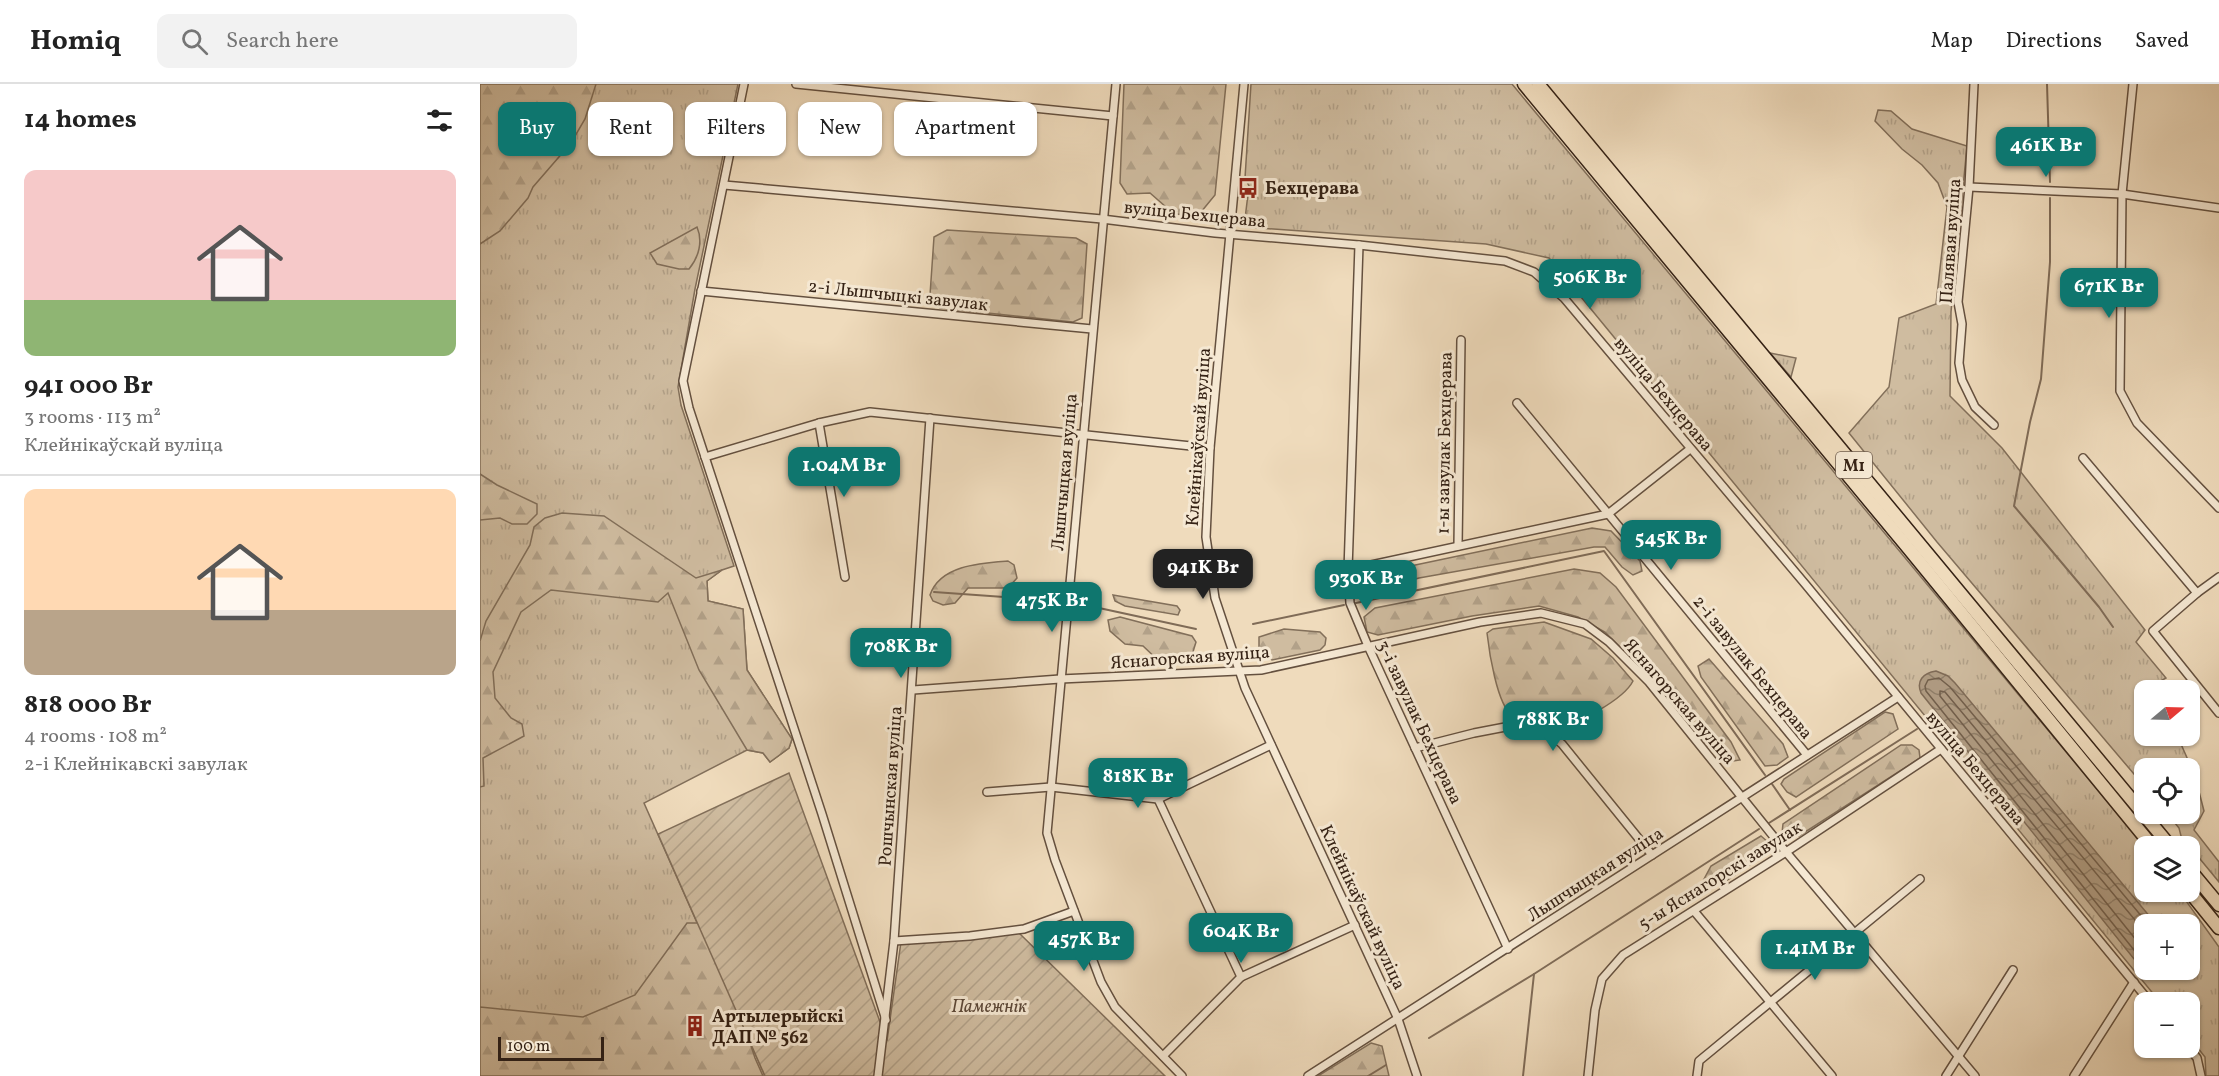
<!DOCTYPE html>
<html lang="en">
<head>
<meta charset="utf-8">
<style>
	:root { --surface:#fff; --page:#f2f2f2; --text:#222; --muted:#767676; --line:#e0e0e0; --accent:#0f766e }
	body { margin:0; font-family:Vollkorn,serif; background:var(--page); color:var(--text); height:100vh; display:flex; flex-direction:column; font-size:22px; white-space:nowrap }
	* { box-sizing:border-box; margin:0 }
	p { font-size:20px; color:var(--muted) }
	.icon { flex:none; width:33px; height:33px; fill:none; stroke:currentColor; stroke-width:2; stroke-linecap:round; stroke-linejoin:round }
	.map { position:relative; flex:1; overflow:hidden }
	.side { display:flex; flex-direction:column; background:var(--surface); width:480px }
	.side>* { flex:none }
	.top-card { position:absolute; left:18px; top:18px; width:570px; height:54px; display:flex; gap:12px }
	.needle { width:39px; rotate:71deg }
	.fabs { position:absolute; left:1654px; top:596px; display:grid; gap:12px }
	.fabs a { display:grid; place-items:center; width:66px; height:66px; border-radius:12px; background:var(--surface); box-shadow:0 2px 4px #0004; font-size:30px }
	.scale { position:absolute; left:18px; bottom:15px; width:106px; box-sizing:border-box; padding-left:6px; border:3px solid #352215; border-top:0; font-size:16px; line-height:21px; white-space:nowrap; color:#352215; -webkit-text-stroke:4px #f5e8d3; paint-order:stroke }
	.price { position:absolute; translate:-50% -51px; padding:0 14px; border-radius:12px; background:var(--accent); color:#fff; font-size:20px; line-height:39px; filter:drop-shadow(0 2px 3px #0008) }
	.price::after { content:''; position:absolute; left:50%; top:36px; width:18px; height:14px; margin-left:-9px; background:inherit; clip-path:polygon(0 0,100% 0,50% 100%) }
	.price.selected { background:#222; color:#fff }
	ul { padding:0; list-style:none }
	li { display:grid; align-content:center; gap:12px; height:318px; padding:0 24px }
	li+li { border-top:2px solid var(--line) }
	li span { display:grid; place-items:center; height:186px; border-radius:12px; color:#555 }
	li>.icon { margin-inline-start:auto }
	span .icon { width:108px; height:108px; fill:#fffc; stroke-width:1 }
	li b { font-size:26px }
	h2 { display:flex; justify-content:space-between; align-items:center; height:72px; padding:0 24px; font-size:26px }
	.chip { padding:0 21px; border-radius:12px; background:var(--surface); box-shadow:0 2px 4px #0004; font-size:21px; line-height:54px }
	.chip.selected { background:var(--accent); color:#fff }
	header { display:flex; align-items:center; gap:36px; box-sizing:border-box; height:84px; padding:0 30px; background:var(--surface); border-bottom:2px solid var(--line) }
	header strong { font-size:28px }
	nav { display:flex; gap:33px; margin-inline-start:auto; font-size:21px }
	.search { width:420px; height:54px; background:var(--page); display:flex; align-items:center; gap:15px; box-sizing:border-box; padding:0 21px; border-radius:12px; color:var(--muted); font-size:22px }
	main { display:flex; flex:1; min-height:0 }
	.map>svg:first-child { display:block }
</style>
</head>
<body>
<header>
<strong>Homiq</strong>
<div class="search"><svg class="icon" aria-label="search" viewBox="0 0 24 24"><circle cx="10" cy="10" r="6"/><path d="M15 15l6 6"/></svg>Search here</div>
<nav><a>Map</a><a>Directions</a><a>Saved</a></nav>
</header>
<main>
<section class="side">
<h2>14 homes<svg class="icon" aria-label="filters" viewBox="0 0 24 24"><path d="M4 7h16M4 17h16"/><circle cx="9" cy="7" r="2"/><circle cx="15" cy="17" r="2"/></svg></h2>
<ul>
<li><span style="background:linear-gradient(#f6c9c9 70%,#8fb573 0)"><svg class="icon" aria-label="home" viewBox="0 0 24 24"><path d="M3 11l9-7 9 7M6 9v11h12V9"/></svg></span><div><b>941 000 Br</b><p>3 rooms · 113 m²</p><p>Клейнікаўскай вуліца</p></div></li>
<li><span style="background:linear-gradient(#ffd9b3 65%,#b9a48a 0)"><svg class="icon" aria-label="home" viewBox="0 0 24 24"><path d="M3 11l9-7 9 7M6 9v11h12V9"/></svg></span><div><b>818 000 Br</b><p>4 rooms · 108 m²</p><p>2-і Клейнікавскі завулак</p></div></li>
</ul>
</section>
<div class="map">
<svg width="1739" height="992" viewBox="0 0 1739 992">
	<defs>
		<pattern id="grass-tufts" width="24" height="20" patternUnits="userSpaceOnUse" patternTransform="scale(1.5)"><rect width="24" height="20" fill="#cfbca0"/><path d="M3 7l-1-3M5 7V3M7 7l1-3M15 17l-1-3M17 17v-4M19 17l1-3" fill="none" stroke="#b2a189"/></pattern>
		<pattern id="forest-firs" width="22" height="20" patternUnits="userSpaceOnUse" patternTransform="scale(1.5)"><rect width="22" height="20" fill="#cfbca0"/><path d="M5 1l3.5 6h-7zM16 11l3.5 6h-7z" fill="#b2a189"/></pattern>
		<pattern id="garden-furrows" width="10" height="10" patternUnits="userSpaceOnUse" patternTransform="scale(1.5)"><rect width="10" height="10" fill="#cfbca0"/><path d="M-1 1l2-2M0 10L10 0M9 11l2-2" fill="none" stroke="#b2a189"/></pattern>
		<pattern id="water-waves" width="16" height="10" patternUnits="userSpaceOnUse" patternTransform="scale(1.5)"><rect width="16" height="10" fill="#b09c83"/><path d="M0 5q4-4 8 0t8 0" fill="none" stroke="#907f6a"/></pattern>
	</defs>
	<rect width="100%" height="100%" fill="#efdbbc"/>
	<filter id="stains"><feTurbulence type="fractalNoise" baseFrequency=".00333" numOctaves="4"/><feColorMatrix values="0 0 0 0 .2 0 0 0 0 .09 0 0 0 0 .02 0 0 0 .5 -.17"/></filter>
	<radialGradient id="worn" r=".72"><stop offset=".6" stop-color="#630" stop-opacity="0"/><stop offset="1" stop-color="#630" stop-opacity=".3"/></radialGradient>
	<g fill="url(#grass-tufts)" stroke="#826f5a" stroke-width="1.5" fill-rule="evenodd">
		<polygon points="0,0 258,0 215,205 198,303 201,321 254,482 242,486 227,497 228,517 263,525 267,586 312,655 309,664 290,678 283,669 267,666 164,719 285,992 0,992"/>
		<path d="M771,0H1032L1665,763V807H1699L1739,863V992H1726L1725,973L1710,954V918H1680L1069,174L1006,160L764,143L769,102L765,94ZM1665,840H1710V885H1665Z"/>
		<polygon points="1398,26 1411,27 1432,45 1487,62 1471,228 1470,312 1522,364 1665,546 1656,558 1686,594 1675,600 1678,606 1665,606 1665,651 1697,651 1715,692 1724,727 1714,746 1739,778 1739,798 1701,752 1699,744 1687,729 1710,729 1710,684 1665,684 1665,703 1457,458 1369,349 1409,303 1419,234 1456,220 1467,123 1458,99 1442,81 1422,65 1395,37"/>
		<polygon points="1290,269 1316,274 1311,293"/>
	</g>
	<g fill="url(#forest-firs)" stroke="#826f5a" stroke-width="1.5">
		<polygon points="0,0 116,0 105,35 91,59 53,103 48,114 20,147 0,160"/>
		<polygon points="644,0 746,0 735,111 721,128 710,131 694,130 670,109 647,110 640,99"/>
		<path d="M217,143C223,157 219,173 209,185H199L177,180L170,169Z"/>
		<polygon points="467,146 596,154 607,160 602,234 593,238 460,224 450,211 454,153"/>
		<polygon points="0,390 17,401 57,420 57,430 47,440 32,440 20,434 0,436"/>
		<polygon points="82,429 124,432 216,494 242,486 227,497 228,517 263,525 267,586 312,655 309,664 290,678 283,669 267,666 219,586 188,509 178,518 71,506 41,528 13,588 15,614 31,634 42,640 44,652 3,674 4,702 0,703 0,557 6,537 50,461 54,443 65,434"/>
		<polygon points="1112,444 1131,447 1160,477 1162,487 1153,491 1142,483 1125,463 1114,463 939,494 885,509 877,508 875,499 883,492"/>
		<path d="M528,477L534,481L537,494L528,504H488L475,519L463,521L453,517L450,511C460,481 501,479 528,477Z"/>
		<polygon points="1094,485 1120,489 1136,503 1251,658 1260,676 1253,677 1228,663 1167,590 1125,548 1098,533 1059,522 992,532 898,551 887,548 884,533 895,524"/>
		<polygon points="633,511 697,522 700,526 698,531 645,522 635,517"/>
		<polygon points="640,533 712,552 716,558 712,571 690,581 681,579 663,562 645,560 630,547 628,536"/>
		<path d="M1064,538L1111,555L1133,574L1153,597C1144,615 1096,642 1076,643C1068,643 1038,636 1032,631C1017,621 1009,567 1007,549L1013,545Z"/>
		<polygon points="804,545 840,548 846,554 845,561 840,566 792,576 779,564 779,553"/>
		<polygon points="1229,575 1303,660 1308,673 1297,681 1285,682 1221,593 1218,582"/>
		<polygon points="1405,628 1413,630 1418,645 1316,713 1307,708 1301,700 1304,695"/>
		<polygon points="1421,661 1432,661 1439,666 1440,674 1319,752 1306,754 1302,749 1303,740"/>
		<polygon points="1281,752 1288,758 1289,768 1246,797 1223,797 1231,782"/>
		<polygon points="207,839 231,839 275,974 283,992 0,992 0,923 103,933 155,911"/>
		<polygon points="891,959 902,962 909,992 838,992"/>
	</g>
	<polygon fill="url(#garden-furrows)" stroke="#826f5a" stroke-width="1.5" points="309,689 407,957 421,858 539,849 685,992 285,992 178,750"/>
	<path fill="url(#water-waves)" stroke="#7f6b57" stroke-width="1.5" d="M1456,587L1468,592L1475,599L1676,840H1665V881L1654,875L1441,609C1436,597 1443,589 1456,587Z"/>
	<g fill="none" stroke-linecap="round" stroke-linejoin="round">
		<g stroke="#725f4c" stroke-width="1.5">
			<polyline points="1665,848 1465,608 1460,607 1460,612 1665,867"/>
			<polyline points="1665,875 1658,871 1446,607 1445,602 1448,596 1459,594 1470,603 1668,840"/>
		</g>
		<g stroke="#7f6b57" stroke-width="2">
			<polyline points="1567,0 1570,98"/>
			<polyline points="1570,114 1570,178 1561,295 1550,338 1534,422 1619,523 1633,543"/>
			<polyline points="454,508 580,517"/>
			<polyline points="596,519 716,545"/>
			<polyline points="876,519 1124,467 1285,691"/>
			<polyline points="773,540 864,521"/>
			<polyline points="1446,638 1458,631"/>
			<polyline points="1292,700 1310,726"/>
			<polyline points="1289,739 1437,645"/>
			<polyline points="949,954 1054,890"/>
			<polyline points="888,992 906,981"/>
			<polyline points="1043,992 1054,890 1279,745"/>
		</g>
		<defs>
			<g id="street">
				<polyline points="264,0 203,297 209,324 342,730 406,936"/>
				<polyline points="316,0 633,32"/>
				<polyline points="636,0 567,749 575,776 621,898 635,923 702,992"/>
				<polyline points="764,0 730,364 726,453 735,514 765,604 918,935 937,992"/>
				<polyline points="1494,0 1489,103 1478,218 1482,240 1479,279 1482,296 1495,323 1514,341"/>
				<polyline points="1653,0 1642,110 1640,307 1657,339 1739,424"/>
				<polyline points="244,101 622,135 735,149 879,161 1025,177 1054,188 1084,214 1326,501 1670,918"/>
				<polyline points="1489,103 1642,110 1739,124"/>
				<polyline points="879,161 868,486 870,519 888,562 1028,865"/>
				<polyline points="221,207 612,245"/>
				<polyline points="1037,319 1327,671"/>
				<polyline points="339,339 365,493"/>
				<polyline points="225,373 339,339 390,328 730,364"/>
				<polyline points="1603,374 1717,509 1673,547 1739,629"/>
				<polyline points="978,462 981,256"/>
				<polyline points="868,486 1128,430 1210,365"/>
				<polyline points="1717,509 1739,493"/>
				<polyline points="433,606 580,595 781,586 1000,538 1061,529 1105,540 1129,558 1169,598 1306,768 1495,992"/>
				<polyline points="935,664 994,649 1041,640 1065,646 1082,660 1172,771"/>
				<polyline points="507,708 571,703 678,715 791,661"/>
				<polyline points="678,715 761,893"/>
				<polyline points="1214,827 1352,992"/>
				<polyline points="414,857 490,852 544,845 594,827"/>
				<polyline points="1708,963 1717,974 1721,992"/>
				<polyline points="683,972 761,893 875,841"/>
				<polyline points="398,992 414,857 450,334"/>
				<polyline points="828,992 1418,613"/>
				<polyline points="1108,992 1115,926 1122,895 1143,871 1306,768 1461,665"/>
				<polyline points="1217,992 1219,977 1440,795"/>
				<polyline points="1466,992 1533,886"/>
				<polyline points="1594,992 1654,898"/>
			</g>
			<g id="highway">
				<polyline points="1044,0 1429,465 1672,762"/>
				<polyline points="1058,0 1690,762"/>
				<polyline points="1710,786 1739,821"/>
				<polyline points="1709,807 1739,844"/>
			</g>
		</defs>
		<use href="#street" stroke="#64503f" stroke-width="10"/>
		<use href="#highway" stroke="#352215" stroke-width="15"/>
		<use href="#street" stroke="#f5e8d3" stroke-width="7"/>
		<use href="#highway" stroke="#efdbbc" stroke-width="12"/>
	</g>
	<defs>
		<symbol id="bus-bare" viewBox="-9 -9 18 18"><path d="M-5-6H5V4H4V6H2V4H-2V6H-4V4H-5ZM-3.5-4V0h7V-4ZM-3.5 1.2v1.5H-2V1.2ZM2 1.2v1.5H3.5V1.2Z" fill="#8f2418" stroke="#f5e8d3" stroke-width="2.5" paint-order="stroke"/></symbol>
		<symbol id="building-bare" viewBox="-9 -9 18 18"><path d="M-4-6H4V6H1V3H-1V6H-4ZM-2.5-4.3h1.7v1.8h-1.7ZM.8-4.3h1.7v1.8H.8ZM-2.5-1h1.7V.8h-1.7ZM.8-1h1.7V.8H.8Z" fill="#8f2418" stroke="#f5e8d3" stroke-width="2.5" paint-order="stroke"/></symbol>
	</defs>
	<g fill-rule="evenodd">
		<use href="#bus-bare" x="753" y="89" width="30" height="30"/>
		<use href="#building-bare" x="200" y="927" width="30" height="30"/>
	</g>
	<g text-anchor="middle" stroke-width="6" stroke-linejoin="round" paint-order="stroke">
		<rect fill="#f5e8d3" stroke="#6f5d4e" stroke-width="1.5" x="1356" y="368" width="36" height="26" rx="4.5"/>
		<g font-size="16" font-weight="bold" fill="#352215">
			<text x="1374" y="387">М1</text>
		</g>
		<g font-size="18" font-weight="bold" fill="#352215" stroke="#f5e8d3" text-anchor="start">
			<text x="785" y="110">Бехцерава</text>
			<text x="232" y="938">Артылерыйскі<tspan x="232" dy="21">ДАП № 562</tspan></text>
		</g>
		<g font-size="18" fill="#352215" stroke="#f5e8d3">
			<text transform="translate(715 130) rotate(6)" y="6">вуліца Бехцерава</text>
			<text transform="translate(1470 157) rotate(-86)" y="6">Палявая вуліца</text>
			<text transform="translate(418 211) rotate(6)" y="6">2-і Лышчыцкі завулак</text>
			<text transform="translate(1184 310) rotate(50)" y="6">вуліца Бехцерава</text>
			<text transform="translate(718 353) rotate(-86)" y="6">Клейнікаўскай вуліца</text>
			<text transform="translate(964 359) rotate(-89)" y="6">1-ы завулак Бехцерава</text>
			<text transform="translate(584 388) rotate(-85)" y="6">Лышчыцкая вуліца</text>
			<text transform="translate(710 573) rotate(-4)" y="6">Яснагорская вуліца</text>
			<text transform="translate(1273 583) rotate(51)" y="6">2-і завулак Бехцерава</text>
			<text transform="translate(1200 617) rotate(49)" y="6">Яснагорская вуліца</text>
			<text transform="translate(940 638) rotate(65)" y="6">3-і завулак Бехцерава</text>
			<text transform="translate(1496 684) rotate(50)" y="6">вуліца Бехцерава</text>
			<text transform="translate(410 702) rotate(-86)" y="6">Рошчынская вуліца</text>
			<text transform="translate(1115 790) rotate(-33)" y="6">Лышчыцкая вуліца</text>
			<text transform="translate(1240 791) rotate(-32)" y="6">5-ы Яснагорскі завулак</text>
			<text transform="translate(883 823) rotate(65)" y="6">Клейнікаўскай вуліца</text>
		</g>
		<g font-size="18" font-style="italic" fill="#5c4838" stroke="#f5e8d3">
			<text x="509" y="928">Памежнік</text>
		</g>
	</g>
	<rect width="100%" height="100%" filter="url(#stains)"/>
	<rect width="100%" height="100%" fill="url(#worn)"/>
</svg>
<div class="fabs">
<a><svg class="needle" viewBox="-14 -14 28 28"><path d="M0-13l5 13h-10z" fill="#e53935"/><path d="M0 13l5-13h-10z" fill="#767676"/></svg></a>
<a><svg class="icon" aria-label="locate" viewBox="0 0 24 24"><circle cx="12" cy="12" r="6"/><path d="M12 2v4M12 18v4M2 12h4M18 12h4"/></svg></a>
<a><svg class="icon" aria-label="layers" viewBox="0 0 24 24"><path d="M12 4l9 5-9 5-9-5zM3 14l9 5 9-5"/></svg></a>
<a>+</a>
<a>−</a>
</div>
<div class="scale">100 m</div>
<b class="price" style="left:1566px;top:94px">461K Br</b>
<b class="price" style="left:1110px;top:226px">506K Br</b>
<b class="price" style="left:1629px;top:235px">671K Br</b>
<b class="price" style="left:364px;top:414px">1.04M Br</b>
<b class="price" style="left:1191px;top:487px">545K Br</b>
<b class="price selected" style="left:723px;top:516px">941K Br</b>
<b class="price" style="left:886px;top:527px">930K Br</b>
<b class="price" style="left:572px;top:549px">475K Br</b>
<b class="price" style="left:421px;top:595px">708K Br</b>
<b class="price" style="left:1073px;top:668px">788K Br</b>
<b class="price" style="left:658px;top:725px">818K Br</b>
<b class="price" style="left:761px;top:880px">604K Br</b>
<b class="price" style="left:604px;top:888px">457K Br</b>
<b class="price" style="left:1335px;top:897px">1.41M Br</b>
<div class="top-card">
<a class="chip selected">Buy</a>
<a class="chip">Rent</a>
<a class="chip">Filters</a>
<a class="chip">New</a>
<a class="chip">Apartment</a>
</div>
</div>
</main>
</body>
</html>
